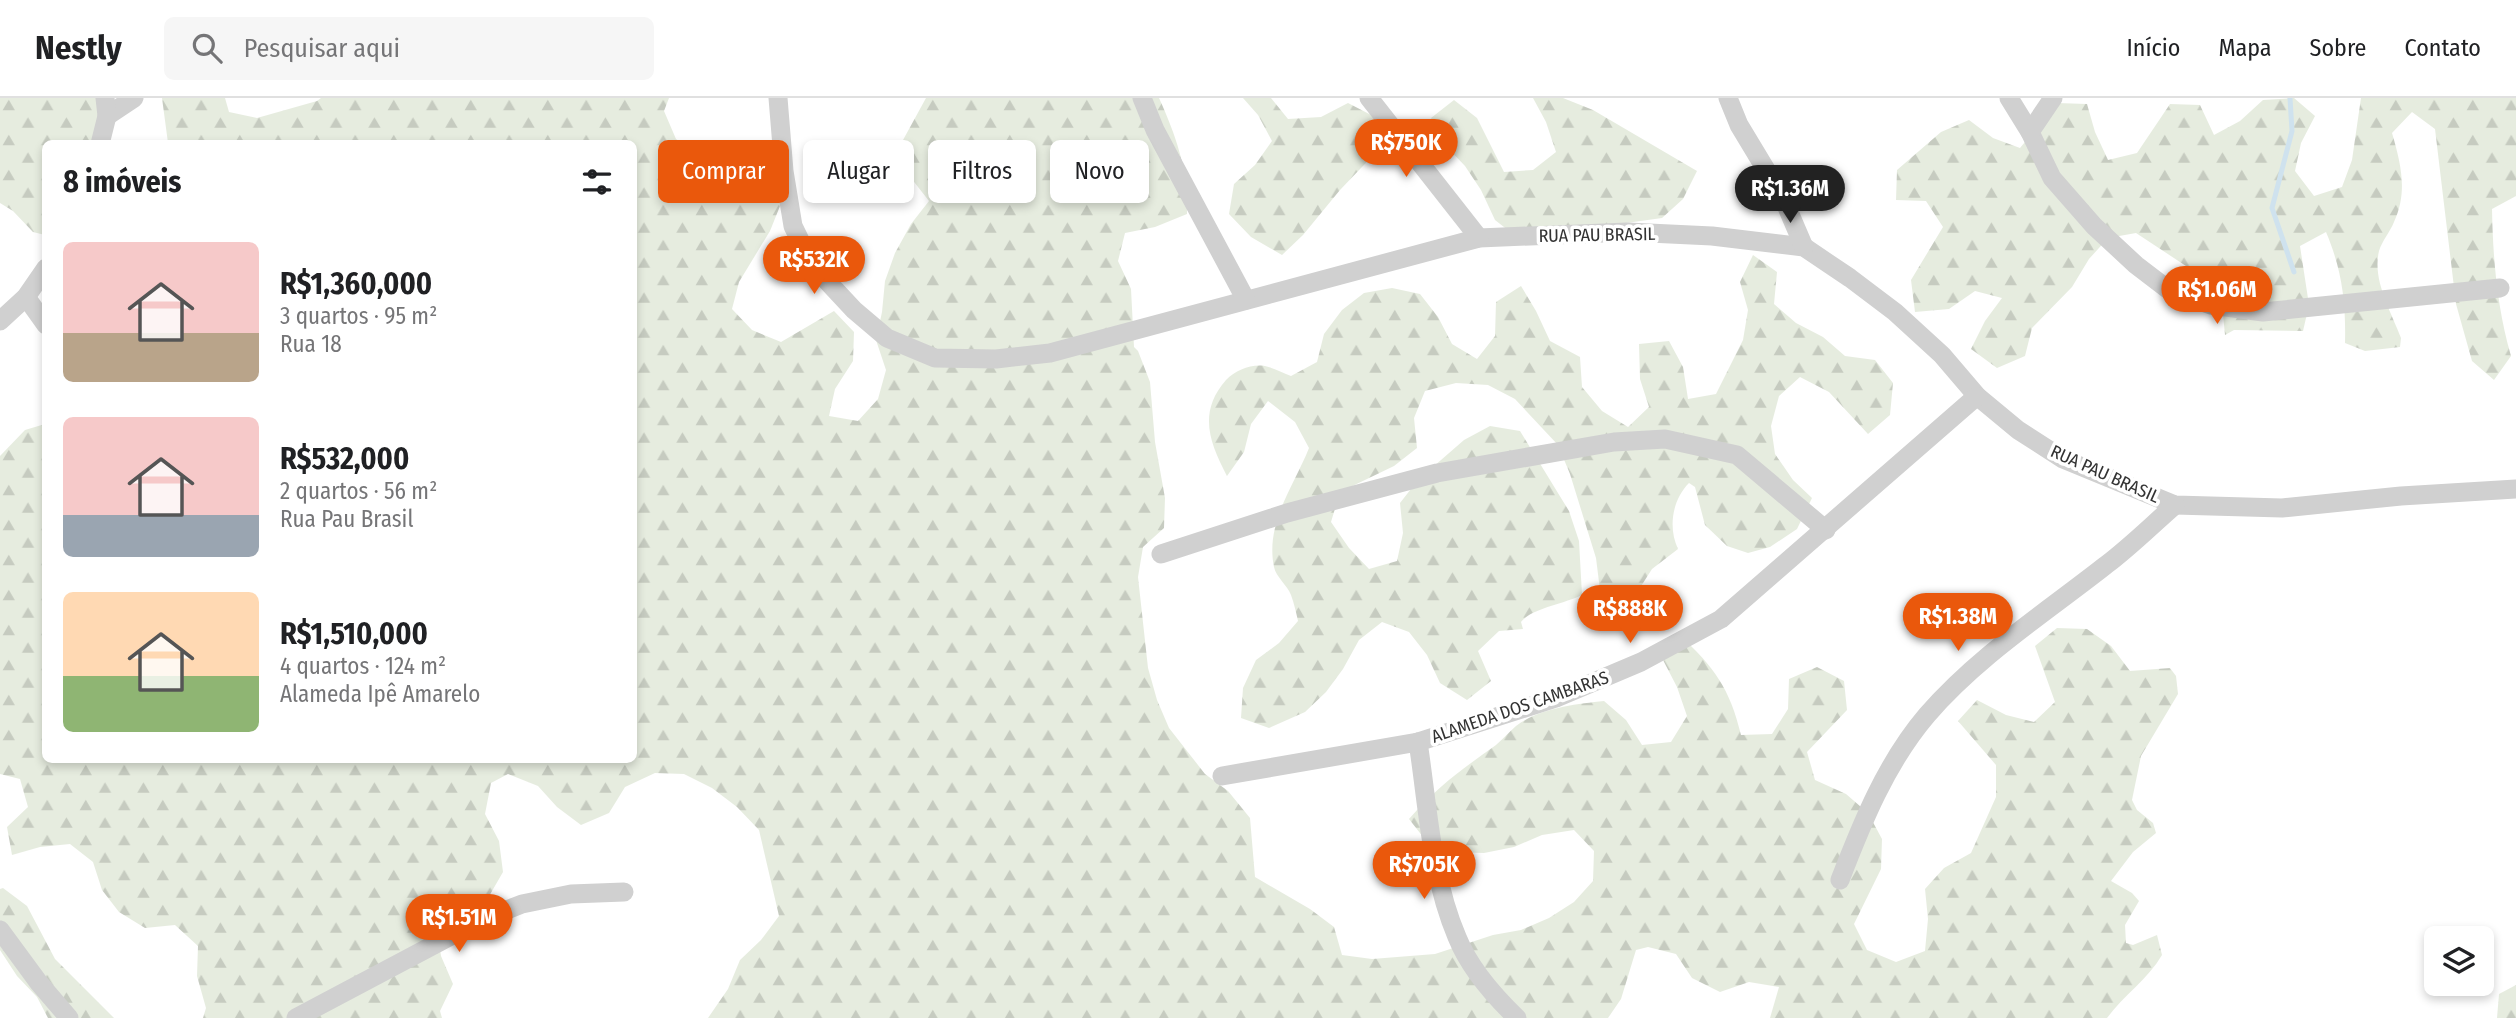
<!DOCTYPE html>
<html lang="pt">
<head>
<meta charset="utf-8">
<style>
	:root { --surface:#fff; --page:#f6f6f6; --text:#202124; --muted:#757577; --line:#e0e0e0; --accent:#ea580c }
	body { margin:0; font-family:"Fira Sans Condensed",sans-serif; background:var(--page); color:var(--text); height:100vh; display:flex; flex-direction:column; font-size:26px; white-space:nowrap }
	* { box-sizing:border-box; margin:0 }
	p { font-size:23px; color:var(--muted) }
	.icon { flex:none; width:38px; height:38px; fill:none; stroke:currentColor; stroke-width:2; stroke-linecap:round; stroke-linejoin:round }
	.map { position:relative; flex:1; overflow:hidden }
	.details { position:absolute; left:42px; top:42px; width:595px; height:623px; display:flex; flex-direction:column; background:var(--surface); border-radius:10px; box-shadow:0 4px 10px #0003 }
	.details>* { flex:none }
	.top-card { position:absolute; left:658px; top:42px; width:665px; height:63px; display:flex; gap:14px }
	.buttons { position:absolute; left:2424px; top:828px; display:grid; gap:14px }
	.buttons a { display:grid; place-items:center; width:70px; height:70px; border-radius:10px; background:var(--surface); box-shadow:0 4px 10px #0003; font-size:35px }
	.price { position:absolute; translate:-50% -60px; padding:0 16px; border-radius:24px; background:var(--accent); color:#fff; font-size:23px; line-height:46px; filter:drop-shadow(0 2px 4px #0008) }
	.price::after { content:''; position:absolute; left:50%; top:42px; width:21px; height:16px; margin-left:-10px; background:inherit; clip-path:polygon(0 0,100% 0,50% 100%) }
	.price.on { background:#222; color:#fff }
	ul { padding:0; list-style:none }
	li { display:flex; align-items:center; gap:21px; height:175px; padding:0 21px }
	li span { display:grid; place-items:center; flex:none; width:196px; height:140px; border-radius:10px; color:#555 }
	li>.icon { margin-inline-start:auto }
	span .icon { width:84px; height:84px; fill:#fffc; stroke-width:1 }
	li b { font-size:30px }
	h2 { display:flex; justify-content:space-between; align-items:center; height:84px; padding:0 21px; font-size:30px }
	.pill { padding:0 24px; border-radius:10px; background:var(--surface); box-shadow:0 4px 10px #0003; font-size:24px; line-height:63px }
	.pill.on { background:var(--accent); color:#fff }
	header { display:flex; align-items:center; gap:42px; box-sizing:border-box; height:98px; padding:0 35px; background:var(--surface); border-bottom:2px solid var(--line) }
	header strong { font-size:33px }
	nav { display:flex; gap:38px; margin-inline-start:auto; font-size:24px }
	.search { width:490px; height:63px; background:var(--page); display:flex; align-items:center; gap:18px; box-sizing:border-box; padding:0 24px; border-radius:10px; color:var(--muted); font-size:26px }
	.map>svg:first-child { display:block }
</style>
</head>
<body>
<header>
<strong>Nestly</strong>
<div class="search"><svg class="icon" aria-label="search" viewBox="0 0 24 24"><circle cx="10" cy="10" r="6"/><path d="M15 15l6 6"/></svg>Pesquisar aqui</div>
<nav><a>Início</a><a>Mapa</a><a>Sobre</a><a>Contato</a></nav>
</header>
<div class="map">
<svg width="2516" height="920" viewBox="0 0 2516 920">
	<defs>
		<pattern id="forest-firs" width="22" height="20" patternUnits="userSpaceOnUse" patternTransform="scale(1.75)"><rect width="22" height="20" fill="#e6ecdf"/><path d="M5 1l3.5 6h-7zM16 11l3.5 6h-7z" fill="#c6cbc0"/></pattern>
	</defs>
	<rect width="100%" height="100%" fill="#fff"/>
	<g fill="url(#forest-firs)">
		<polygon points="0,0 106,0 105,45 46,46 45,137 33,134 13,113 0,105"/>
		<path d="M162,0H225L229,14L257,20L317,3L321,0H669L664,13L676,41L700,58L730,59L758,51L773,75L782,103L770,133L739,184L732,211L752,232L781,244L834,213L854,234L853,263L835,291L829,318L858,323L878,301L886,272L876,242L882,214L885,183L895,155L911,126L929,103L911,80L897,53L926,0H1159C1177,40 1188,72 1187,116L1155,129L1125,135L1118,163L1131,191L1134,249L1138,253L1150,284L1155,344L1165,400L1164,430L1143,449L1138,479L1148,570L1157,602L1169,630L1205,676L1228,693L1250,720L1255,779L1310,811L1334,829L1342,857L1372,861L1435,856L1493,837L1521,832L1549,820L1574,804L1593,783L1594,753L1574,732L1542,737L1514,749L1484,755L1455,754L1427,744L1409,721C1438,688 1461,672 1496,647C1503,641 1509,634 1516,628C1540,610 1576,606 1604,603L1626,622L1642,647L1671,644L1687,618L1677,589L1663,562L1679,537C1714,568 1730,591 1741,637L1772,636L1788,611L1789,581L1817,569L1844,583L1847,612L1807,654L1815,682L1846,696L1868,715L1882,741L1881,771L1854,826L1867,852L1896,864L1925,853L1928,821L1925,791L1944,770L1971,755L1996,699V667L1958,623L1977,602L2006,617L2034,624L2055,604L2035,548L2057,530L2087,531L2111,548L2130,573L2170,570L2176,578L2178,596L2141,658L2132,702L2137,712L2153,725L2156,735L2133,754L2111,783L2132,795L2139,803L2125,827L2126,845L2133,847L2157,837L2162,857C2148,881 2124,897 2107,920H1770L1779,889L1749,884L1720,894L1692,880L1676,856L1648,849L1636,852L1621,901L1608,920H708L728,891L740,862L761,842L779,818L759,732L737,709L712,690L684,676L655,675L625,689L609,715L581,727L557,709L538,688L508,676L491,685L485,716L499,743L503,774L488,800L458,810L437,830L441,858L453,886L440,913L442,920H203L206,910L197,878L198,848L175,827L145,830L119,814L102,792L93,764L70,746L40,749L12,757L7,729L28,709L20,681L0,676V358L25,332L45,326L46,662H634V46L168,45Z"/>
		<polygon points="1243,0 1271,0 1288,21 1321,19 1348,5 1375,19 1382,48 1340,92 1303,137 1282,157 1251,139 1229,116 1234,86 1255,67 1272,43 1258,17"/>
		<polygon points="1533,0 1563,0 1593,12 1697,73 1683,101 1662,120 1518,140 1495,122 1481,92 1465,68 1445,47 1431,20 1454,2 1477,20 1504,74 1533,72 1556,54 1546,24"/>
		<path d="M2294,0L2315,18L2301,45L2295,73L2314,98L2342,89L2352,62L2361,0H2516V98L2492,111C2493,162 2497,209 2511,258L2494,282L2472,263L2456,206L2435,31L2412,14L2392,35C2401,66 2408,94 2394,124C2390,134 2382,143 2379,153C2372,182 2391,213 2401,240L2400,249L2365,253L2345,245C2346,204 2342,172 2326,134L2300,148L2309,207L2303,233L2234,232L2225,237L2223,216L2205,189L2186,168L2136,135L2108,140L2089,161L2072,189L2032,230L2025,258L1997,270L1971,251L1985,223L2002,200L1975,193L1949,211L1915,214L1911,182L1943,129L1926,103L1896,102L1897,72L1941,34L1969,22L1993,40L2020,50L2057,5L2087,6L2095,34L2108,62L2137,55L2170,6L2200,7L2214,37L2240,23L2263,2Z"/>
		<path d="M1753,157L1777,174L1774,206L1796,225L1823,239L1845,258L1875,262L1893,285L1890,317L1868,336L1829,294L1800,279L1779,298L1771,328L1775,356L1793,382L1812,400L1797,431L1770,449L1748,455L1727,448L1705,427L1695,389L1689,385C1672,402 1668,430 1678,451L1652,471L1629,507H1621L1600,492L1596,460L1570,376L1558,347L1515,301L1488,287L1456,285L1425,293L1414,320L1417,350L1394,368L1340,394L1331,424L1349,450L1369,471L1397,463L1403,435L1400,405L1418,382L1464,342L1490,328L1520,333L1569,413L1579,443L1582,497C1564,506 1532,510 1521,524L1523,531L1499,533L1478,553L1491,583L1467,602L1440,585L1427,557L1409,534L1382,524L1359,542L1343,571L1326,594L1305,614L1269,630L1241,620L1243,590L1256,562L1279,545L1298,523C1296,514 1294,505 1291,497C1287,487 1276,479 1274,469C1265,425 1294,388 1309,350L1295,324L1268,303L1251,326L1244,354L1227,378C1209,344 1198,314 1226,282C1236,272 1251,266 1265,268C1274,270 1283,275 1291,278L1317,264L1324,236L1342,212L1364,195L1392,190L1420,196L1438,219L1452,246L1477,261L1495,238L1496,204L1521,188L1536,213L1550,243L1580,259L1582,289L1602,313L1628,329L1649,309L1640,281L1639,246L1669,243L1683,269L1688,301L1716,296L1743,242L1748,212L1740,184Z"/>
		<polygon points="3,790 27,808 55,861 114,920 48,920 37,899 17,878 0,852 0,791"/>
		<polygon points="2516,887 2516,920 2497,920 2499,896"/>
	</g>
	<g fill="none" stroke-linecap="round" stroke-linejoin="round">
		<polyline stroke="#cfe2ee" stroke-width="5" points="2290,0 2292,33 2272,110 2294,174"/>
		<g stroke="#d0d0d0" stroke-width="19">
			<polyline points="778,0 784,73 793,128 812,167 854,212 887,240 935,260 996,261 1050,255 1479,140 1628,134 1712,138 1804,149 1850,180 1895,214 1942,257 1977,298 2018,332 2063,361 2175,407 2282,410 2401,398 2516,391"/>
			<polyline points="1142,0 1155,32 1246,202"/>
			<polyline points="1369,0 1479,140"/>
			<polyline points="1728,0 1739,27 1783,100 1804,149"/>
			<polyline points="2009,0 2030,34 2052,80 2094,128 2136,167 2170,193 2211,207 2263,214 2500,190"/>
			<polyline points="107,18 134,0"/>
			<polyline points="2030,34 2053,0"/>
			<polyline points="100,46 107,18 105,0"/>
			<polyline points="26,199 46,227"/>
			<polyline points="0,223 26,199 46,170"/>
			<polyline points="1161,456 1287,415 1437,375 1614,344 1665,341 1737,357 1826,432"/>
			<path d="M1418,644C1428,709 1431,778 1457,839C1469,869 1494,898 1517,920"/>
			<polyline points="1222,678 1418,644 1556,600 1641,564 1721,521 1977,298"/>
			<path d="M1840,782C1862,725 1886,665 1927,617C1978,558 2045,515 2106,467C2130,449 2152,427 2175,407"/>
			<polyline points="0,832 39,885 69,920"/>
			<polyline points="296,920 477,824 522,806 571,796 624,794"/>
		</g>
	</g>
	<g text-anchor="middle" stroke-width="7" stroke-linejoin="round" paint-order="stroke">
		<g font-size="18" fill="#333" stroke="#fff">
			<text transform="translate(1597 137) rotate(-1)" y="6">RUA PAU BRASIL</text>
			<text transform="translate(2105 376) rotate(24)" y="6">RUA PAU BRASIL</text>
			<text transform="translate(1520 609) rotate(-19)" y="6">ALAMEDA DOS CAMBARAS</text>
		</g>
	</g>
</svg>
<div class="buttons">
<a><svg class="icon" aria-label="layers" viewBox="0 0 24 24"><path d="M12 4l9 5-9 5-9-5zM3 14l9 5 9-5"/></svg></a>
</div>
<b class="price" style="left:1406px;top:81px">R$750K</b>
<b class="price on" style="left:1790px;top:127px">R$1.36M</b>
<b class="price" style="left:814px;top:198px">R$532K</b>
<b class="price" style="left:2217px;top:228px">R$1.06M</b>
<b class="price" style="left:1630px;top:547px">R$888K</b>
<b class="price" style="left:1958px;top:555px">R$1.38M</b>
<b class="price" style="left:1424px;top:803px">R$705K</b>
<b class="price" style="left:459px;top:856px">R$1.51M</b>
<div class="top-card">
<a class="pill on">Comprar</a>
<a class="pill">Alugar</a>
<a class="pill">Filtros</a>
<a class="pill">Novo</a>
</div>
<section class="details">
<h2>8 imóveis<svg class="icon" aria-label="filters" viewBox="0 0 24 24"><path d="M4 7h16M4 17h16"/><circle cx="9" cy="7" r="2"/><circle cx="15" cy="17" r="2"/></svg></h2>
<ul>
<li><span style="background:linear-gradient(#f6c9c9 65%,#b9a48a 0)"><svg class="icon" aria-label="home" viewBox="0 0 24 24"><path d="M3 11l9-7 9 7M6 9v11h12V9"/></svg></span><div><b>R$1,360,000</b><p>3 quartos · 95 m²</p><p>Rua 18</p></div></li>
<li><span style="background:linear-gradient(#f6c9c9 70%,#9aa5b1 0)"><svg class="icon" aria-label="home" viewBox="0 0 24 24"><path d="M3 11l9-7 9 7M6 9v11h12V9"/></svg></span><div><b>R$532,000</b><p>2 quartos · 56 m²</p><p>Rua Pau Brasil</p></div></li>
<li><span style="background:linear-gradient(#ffd9b3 60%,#8fb573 0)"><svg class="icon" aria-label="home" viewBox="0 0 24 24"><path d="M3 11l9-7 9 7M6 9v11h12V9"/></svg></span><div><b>R$1,510,000</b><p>4 quartos · 124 m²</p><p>Alameda Ipê Amarelo</p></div></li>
</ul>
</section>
</div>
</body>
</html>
